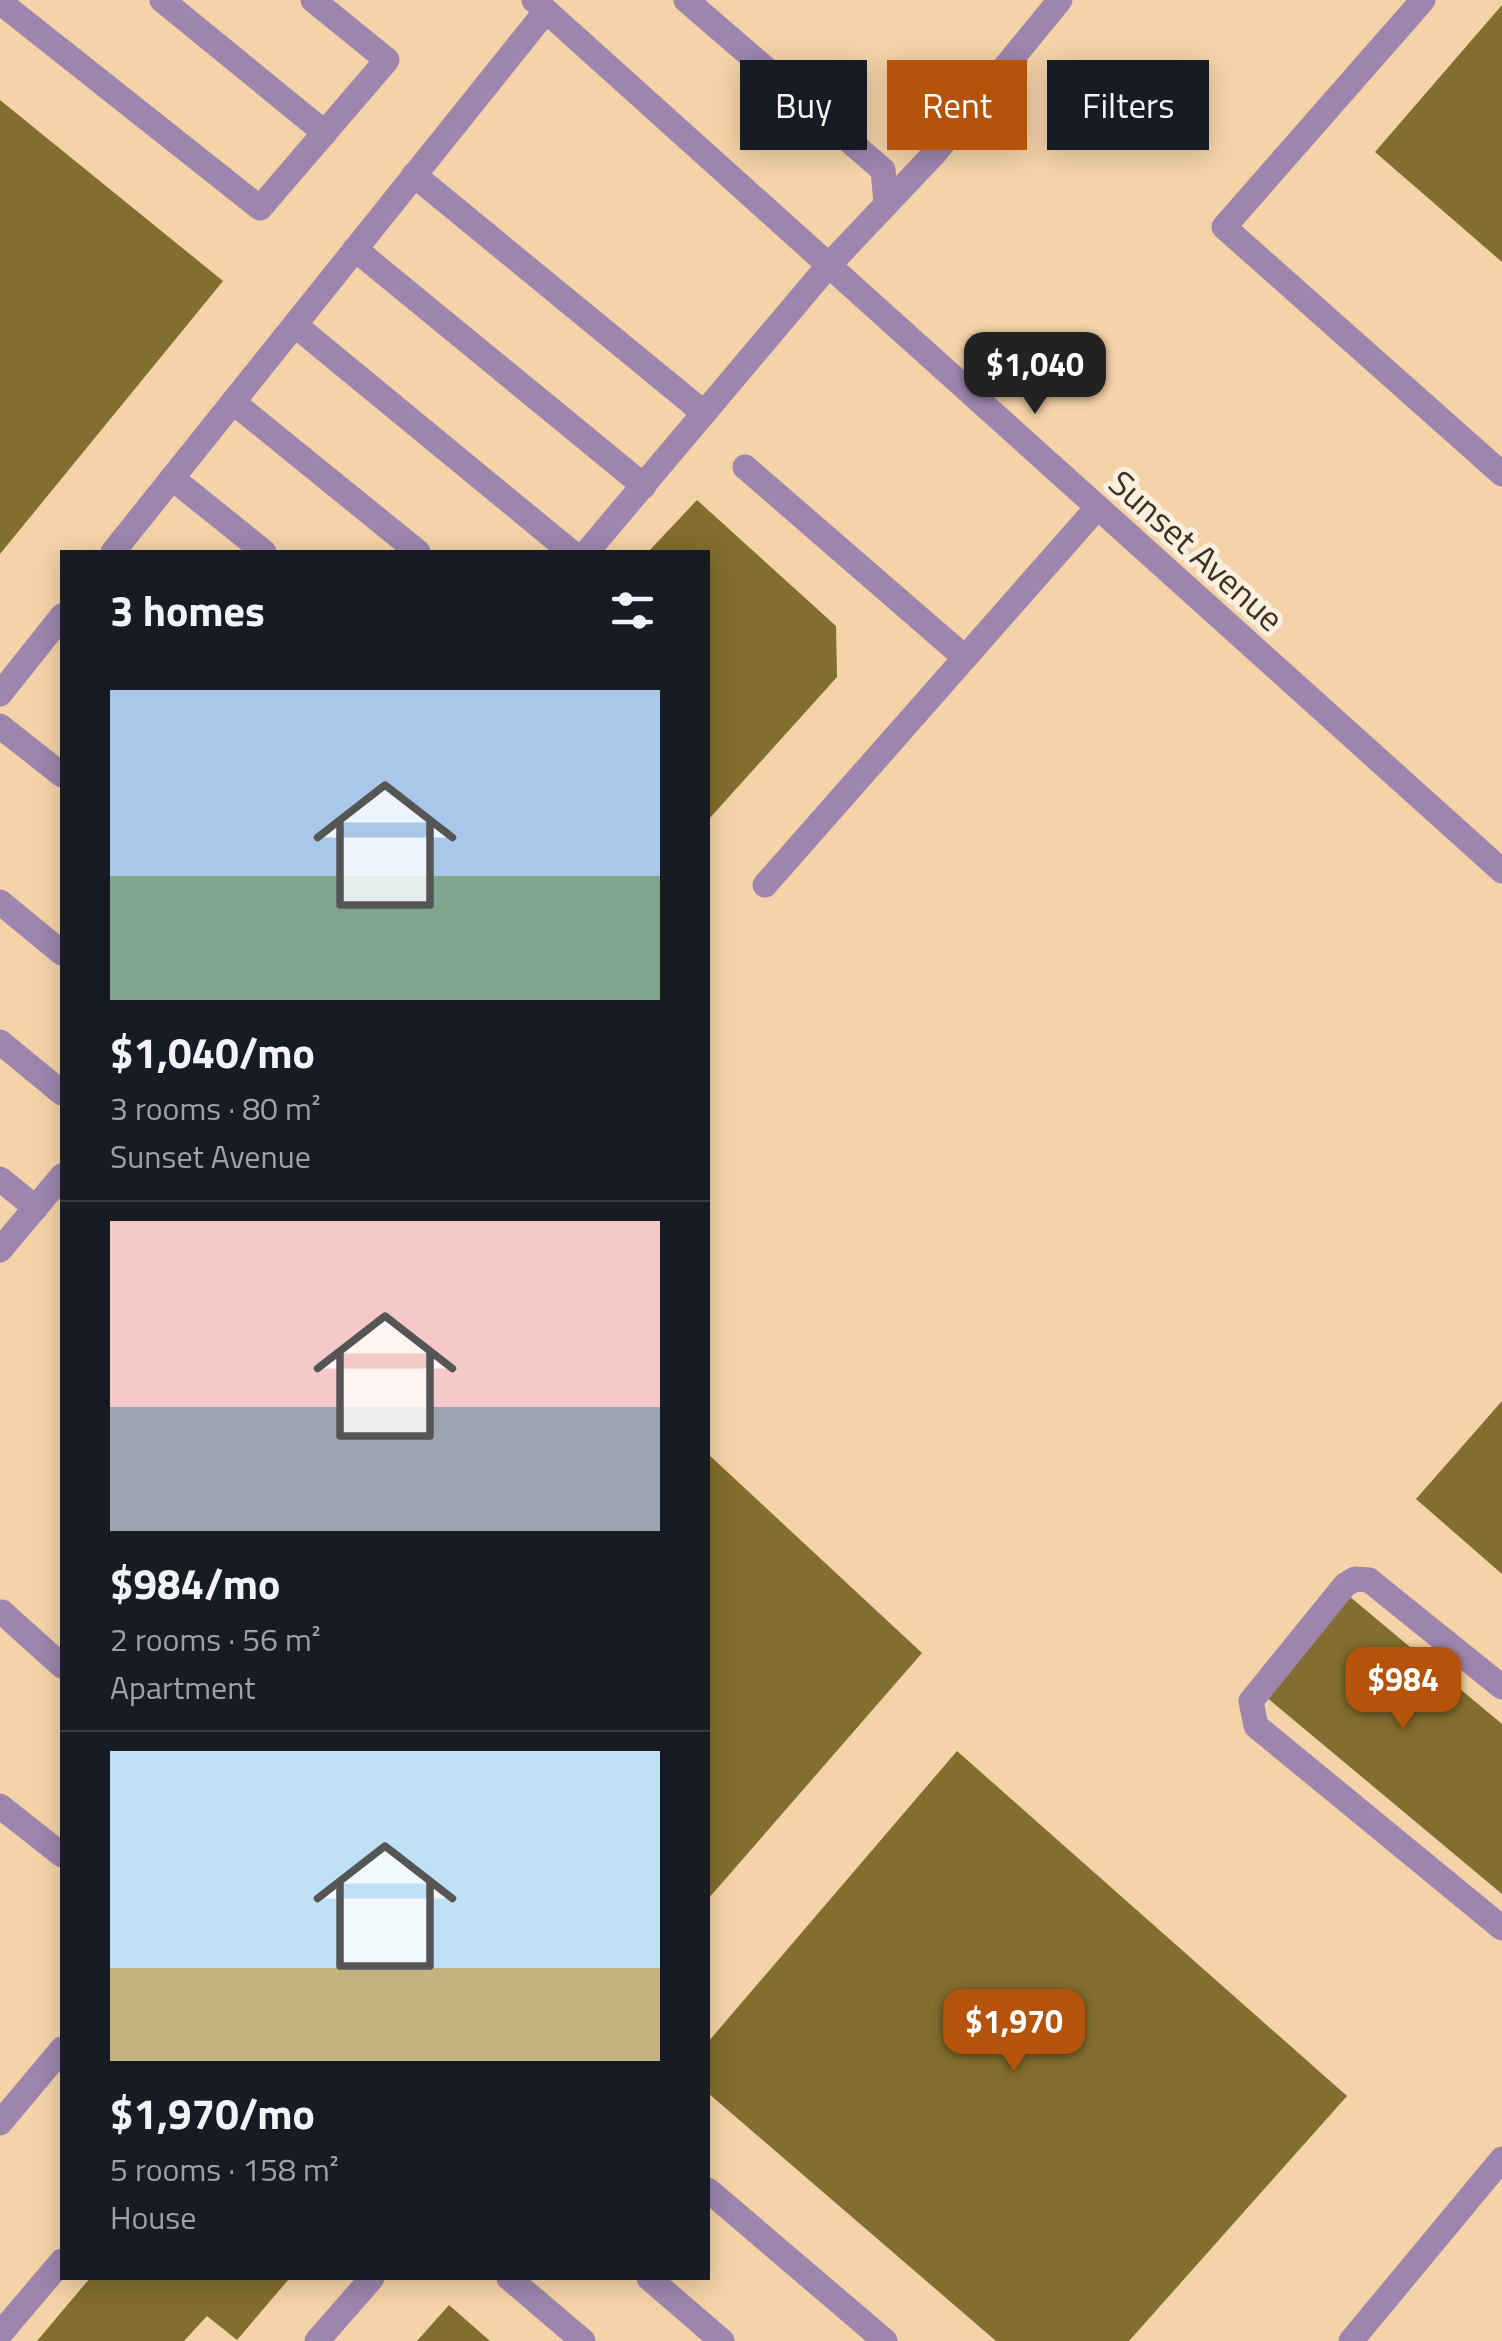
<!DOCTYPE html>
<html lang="en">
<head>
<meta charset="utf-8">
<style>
	:root { --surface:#171b24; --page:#20242c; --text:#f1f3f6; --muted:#9ea1a6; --line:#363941; --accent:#b45309 }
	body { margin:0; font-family:"Titillium Web",sans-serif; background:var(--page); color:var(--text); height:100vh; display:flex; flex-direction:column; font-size:38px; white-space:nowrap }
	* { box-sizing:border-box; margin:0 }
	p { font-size:32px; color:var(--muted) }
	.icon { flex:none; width:55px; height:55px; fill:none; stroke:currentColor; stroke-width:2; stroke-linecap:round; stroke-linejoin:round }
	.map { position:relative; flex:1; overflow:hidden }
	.drawer { position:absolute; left:60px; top:550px; width:650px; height:1730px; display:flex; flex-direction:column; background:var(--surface); border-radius:0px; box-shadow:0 5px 25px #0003 }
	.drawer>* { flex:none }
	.banner { position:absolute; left:740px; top:60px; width:610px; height:90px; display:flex; gap:20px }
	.price { position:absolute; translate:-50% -85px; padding:0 22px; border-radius:20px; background:var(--accent); color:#fff; font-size:32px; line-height:65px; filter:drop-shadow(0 2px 5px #0008) }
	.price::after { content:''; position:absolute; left:50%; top:60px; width:30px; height:22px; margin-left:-15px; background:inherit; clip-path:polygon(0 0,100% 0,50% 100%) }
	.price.active { background:#222; color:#fff }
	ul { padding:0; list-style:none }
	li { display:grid; align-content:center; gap:20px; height:530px; padding:0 50px }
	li+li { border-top:2px solid var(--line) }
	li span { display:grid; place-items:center; height:310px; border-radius:0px; color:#555 }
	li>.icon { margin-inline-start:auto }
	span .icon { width:180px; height:180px; fill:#fffc; stroke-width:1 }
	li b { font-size:42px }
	h2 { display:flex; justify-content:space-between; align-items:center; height:120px; padding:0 50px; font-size:42px }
	.chip { padding:0 35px; border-radius:0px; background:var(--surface); box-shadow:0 5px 25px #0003; font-size:35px; line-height:90px }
	.chip.active { background:var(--accent); color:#fff }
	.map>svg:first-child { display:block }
</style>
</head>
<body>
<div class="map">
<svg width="1502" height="2341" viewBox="0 0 1502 2341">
	<rect width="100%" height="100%" fill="#fddeba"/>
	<path fill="#f5d3a8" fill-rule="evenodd" d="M0,0H1502V2341H0ZM62,552H708V2278H62Z"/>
	<g fill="#826e2e">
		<polygon points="1502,5 1502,262 1375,152"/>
		<polygon points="0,100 223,281 0,554"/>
		<polygon points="697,500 836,626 837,677 708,820 708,552 648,552"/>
		<polygon points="1502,1401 1502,1574 1416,1499"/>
		<polygon points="708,1454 922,1653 708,1899"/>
		<polygon points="1349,1596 1502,1724 1502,1894 1265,1696"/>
		<polygon points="957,1751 1347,2096 1129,2341 996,2341 708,2093 708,2042"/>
		<polygon points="90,2278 285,2278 288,2280 237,2340 207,2316 184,2341 37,2341"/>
		<polygon points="449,2305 490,2341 417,2341"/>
	</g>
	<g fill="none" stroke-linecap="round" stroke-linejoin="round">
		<g stroke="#9d85ad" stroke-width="25">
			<polyline points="162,0 325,133"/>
			<polyline points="534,0 1502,871"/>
			<polyline points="686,0 883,170 886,204"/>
			<polyline points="1423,0 1224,227 1502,474"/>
			<polyline points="0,2 260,208 387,60 313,0"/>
			<polyline points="414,175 704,413"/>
			<polyline points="355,249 644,486"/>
			<polyline points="295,325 571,552"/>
			<polyline points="233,402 418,552"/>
			<polyline points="745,467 963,656"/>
			<polyline points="172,478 264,552"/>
			<polyline points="113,552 546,11"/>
			<polyline points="587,552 828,266 934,154 1060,0"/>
			<polyline points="0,694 62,616"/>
			<polyline points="0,726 62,775"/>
			<polyline points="765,885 1096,509"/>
			<polyline points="0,902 62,953"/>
			<polyline points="0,1042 62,1093"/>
			<polyline points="0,1179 36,1208"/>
			<polyline points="0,1250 62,1176"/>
			<polyline points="2,1612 62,1666"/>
			<polyline points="1502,1687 1369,1580 1355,1579 1345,1585 1251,1701 1256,1726 1502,1928"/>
			<polyline points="0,1806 62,1855"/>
			<polyline points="0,2123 62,2049"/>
			<polyline points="708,2190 885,2341"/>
			<polyline points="509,2278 583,2341"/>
			<polyline points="649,2278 722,2341"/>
			<polyline points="0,2334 62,2261"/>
			<polyline points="317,2341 372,2278"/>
			<polyline points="1351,2341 1502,2159"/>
		</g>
	</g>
	<g text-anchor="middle" stroke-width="10" stroke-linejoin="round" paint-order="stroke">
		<g font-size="35" fill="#3d3123" stroke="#fbefe0">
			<text transform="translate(1196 551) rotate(42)" y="12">Sunset Avenue</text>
		</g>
	</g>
</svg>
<b class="price active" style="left:1035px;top:417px">$1,040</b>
<b class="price" style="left:1403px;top:1732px">$984</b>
<b class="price" style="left:1014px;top:2074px">$1,970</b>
<div class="banner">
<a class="chip">Buy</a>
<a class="chip active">Rent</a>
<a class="chip">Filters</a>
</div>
<section class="drawer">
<h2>3 homes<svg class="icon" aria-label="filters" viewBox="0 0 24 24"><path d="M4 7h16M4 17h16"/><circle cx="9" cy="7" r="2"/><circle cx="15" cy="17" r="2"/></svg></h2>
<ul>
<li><span style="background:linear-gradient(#a9c7e8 60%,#7fa58c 0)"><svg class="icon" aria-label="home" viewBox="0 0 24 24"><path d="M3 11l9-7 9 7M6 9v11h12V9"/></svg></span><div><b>$1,040/mo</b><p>3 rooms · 80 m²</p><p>Sunset Avenue</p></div></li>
<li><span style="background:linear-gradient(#f6c9c9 60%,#9aa5b1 0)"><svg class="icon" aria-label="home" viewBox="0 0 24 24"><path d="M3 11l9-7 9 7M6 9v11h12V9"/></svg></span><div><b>$984/mo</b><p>2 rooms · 56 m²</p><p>Apartment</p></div></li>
<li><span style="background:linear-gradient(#bfe0f5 70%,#c2b280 0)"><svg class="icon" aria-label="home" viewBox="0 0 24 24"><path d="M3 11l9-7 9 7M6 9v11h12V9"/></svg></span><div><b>$1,970/mo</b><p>5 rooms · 158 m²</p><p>House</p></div></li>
</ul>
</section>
</div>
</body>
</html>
